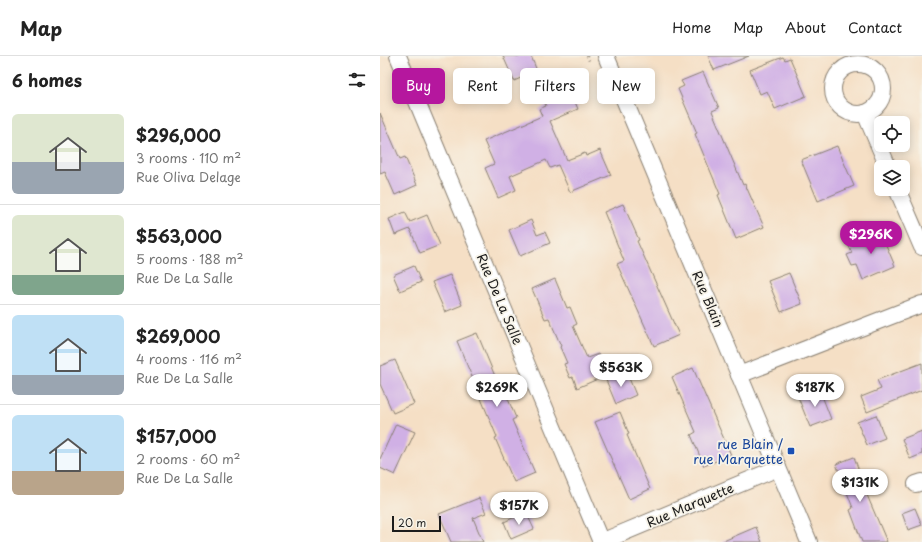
<!DOCTYPE html>
<html lang="en">
<head>
<meta charset="utf-8">
<style>
	:root { --surface:#fff; --page:#f6f6f6; --text:#222; --muted:#767676; --line:#e0e0e0; --accent:#b5179e }
	body { margin:0; font-family:"Playpen Sans",sans-serif; background:var(--page); color:var(--text); height:100vh; display:flex; flex-direction:column; font-size:15px; white-space:nowrap }
	* { box-sizing:border-box; margin:0 }
	p { font-size:13px; color:var(--muted) }
	.icon { flex:none; width:22px; height:22px; fill:none; stroke:currentColor; stroke-width:2; stroke-linecap:round; stroke-linejoin:round }
	.map { position:relative; flex:1; overflow:hidden }
	.details { display:flex; flex-direction:column; background:var(--surface); width:380px }
	.details>* { flex:none }
	.hud { position:absolute; left:12px; top:12px; width:380px; height:36px; display:flex; gap:8px }
	.buttons { position:absolute; left:494px; top:60px; display:grid; gap:8px }
	.buttons a { display:grid; place-items:center; width:36px; height:36px; border-radius:6px; background:var(--surface); box-shadow:0 2px 10px #0003; font-size:20px }
	.scale { position:absolute; left:12px; bottom:10px; width:49px; box-sizing:border-box; padding-left:4px; border:2px solid #1c1c1c; border-top:0; font-size:11px; line-height:14px; white-space:nowrap; color:#1c1c1c; -webkit-text-stroke:3px #f7f3e8; paint-order:stroke }
	.price { position:absolute; translate:-50% -34px; padding:0 9px; border-radius:14px; background:#fff; color:#222; font-size:13px; line-height:26px; filter:drop-shadow(0 1px 2px #0008) }
	.price::after { content:''; position:absolute; left:50%; top:24px; width:12px; height:9px; margin-left:-6px; background:inherit; clip-path:polygon(0 0,100% 0,50% 100%) }
	.price.active { background:var(--accent); color:#fff }
	ul { padding:0; list-style:none }
	li { display:flex; align-items:center; gap:12px; height:100px; padding:0 12px }
	li+li { border-top:1px solid var(--line) }
	li span { display:grid; place-items:center; flex:none; width:112px; height:80px; border-radius:6px; color:#555 }
	li>.icon { margin-inline-start:auto }
	span .icon { width:48px; height:48px; fill:#fffc; stroke-width:1 }
	li b { font-size:17px }
	h2 { display:flex; justify-content:space-between; align-items:center; height:48px; padding:0 12px; font-size:17px }
	.tag { padding:0 14px; border-radius:6px; background:var(--surface); box-shadow:0 2px 10px #0003; font-size:14px; line-height:36px }
	.tag.active { background:var(--accent); color:#fff }
	header { display:flex; align-items:center; gap:24px; box-sizing:border-box; height:56px; padding:0 20px; background:var(--surface); border-bottom:1px solid var(--line) }
	header strong { font-size:19px }
	nav { display:flex; gap:22px; margin-inline-start:auto; font-size:14px }
	main { display:flex; flex:1; min-height:0 }
	.map>svg:first-child { display:block }
</style>
</head>
<body>
<header>
<strong>Map</strong>
<nav><a>Home</a><a>Map</a><a>About</a><a>Contact</a></nav>
</header>
<main>
<section class="details">
<h2>6 homes<svg class="icon" aria-label="filters" viewBox="0 0 24 24"><path d="M4 7h16M4 17h16"/><circle cx="9" cy="7" r="2"/><circle cx="15" cy="17" r="2"/></svg></h2>
<ul>
<li><span style="background:linear-gradient(#dfe7d0 60%,#9aa5b1 0)"><svg class="icon" aria-label="home" viewBox="0 0 24 24"><path d="M3 11l9-7 9 7M6 9v11h12V9"/></svg></span><div><b>$296,000</b><p>3 rooms · 110 m²</p><p>Rue Oliva Delage</p></div></li>
<li><span style="background:linear-gradient(#dfe7d0 75%,#7fa58c 0)"><svg class="icon" aria-label="home" viewBox="0 0 24 24"><path d="M3 11l9-7 9 7M6 9v11h12V9"/></svg></span><div><b>$563,000</b><p>5 rooms · 188 m²</p><p>Rue De La Salle</p></div></li>
<li><span style="background:linear-gradient(#bfe0f5 75%,#9aa5b1 0)"><svg class="icon" aria-label="home" viewBox="0 0 24 24"><path d="M3 11l9-7 9 7M6 9v11h12V9"/></svg></span><div><b>$269,000</b><p>4 rooms · 116 m²</p><p>Rue De La Salle</p></div></li>
<li><span style="background:linear-gradient(#bfe0f5 70%,#b9a48a 0)"><svg class="icon" aria-label="home" viewBox="0 0 24 24"><path d="M3 11l9-7 9 7M6 9v11h12V9"/></svg></span><div><b>$157,000</b><p>2 rooms · 60 m²</p><p>Rue De La Salle</p></div></li>
</ul>
</section>
<div class="map">
<svg width="542" height="486" viewBox="0 0 542 486">
	<rect width="100%" height="100%" fill="#f7f3e8"/>
	<filter id="ink" filterUnits="userSpaceOnUse"><feTurbulence type="fractalNoise" baseFrequency=".025" numOctaves="2"/><feDisplacementMap in="SourceGraphic" scale="8" xChannelSelector="R" yChannelSelector="G"/><feConvolveMatrix kernelMatrix="1 2 1 2 8 2 1 2 1" color-interpolation-filters="sRGB"/></filter>
	<filter id="wash" filterUnits="userSpaceOnUse"><feTurbulence type="fractalNoise" baseFrequency=".012" numOctaves="4" result="noise"/><feDisplacementMap in="SourceGraphic" scale="16" xChannelSelector="R" yChannelSelector="G"/><feGaussianBlur stdDeviation="0.9" result="paint"/><feColorMatrix in="noise" values="0 0 0 0 0 0 0 0 0 0 0 0 0 0 0 0 0 1.4 0 .05"/><feComposite in="paint" operator="in"/></filter>
	<g filter="url(#wash)">
		<rect width="100%" height="100%" fill="#f5dfc5"/>
		<g id="blocks">
			<g fill="#d0b0e5">
				<polygon points="123,0 151,0 157,15 134,25"/>
				<polygon points="328,0 369,0 334,14"/>
				<polygon points="403,1 405,4 410,2 426,40 395,53 387,35 380,38 370,14"/>
				<polygon points="181,13 198,53 170,65 187,104 205,97 206,100 220,94 231,119 190,136 178,109 170,112 166,104 130,120 136,134 118,142 105,112 114,108 104,85 162,60 159,53 166,50 155,24"/>
				<polygon points="323,16 339,52 332,55 363,129 365,128 384,171 356,183 338,139 340,138 315,78 317,77 298,33 304,30 301,25"/>
				<polygon points="0,57 20,103 25,101 37,129 15,139 5,116 0,118"/>
				<polygon points="457,90 474,130 438,145 421,104"/>
				<polygon points="243,148 259,184 257,185 299,279 274,290 237,208 244,205 224,156"/>
				<polygon points="25,156 30,166 47,159 60,189 40,197 30,173 15,179 9,163"/>
				<polygon points="151,164 157,179 165,176 170,187 140,200 129,174"/>
				<polygon points="500,175 515,210 483,224 477,209 472,210 467,199 472,197 468,188"/>
				<polygon points="34,210 41,226 20,235 13,219"/>
				<polygon points="409,217 422,248 401,256 388,225"/>
				<polygon points="70,219 82,249 65,256 52,226"/>
				<polygon points="175,223 187,252 190,251 197,268 193,270 207,302 218,298 227,319 197,332 193,321 190,322 184,308 187,307 180,291 181,290 169,262 165,263 152,233"/>
				<polygon points="97,277 117,325 120,324 136,362 132,364 155,417 134,426 115,382 117,381 77,285"/>
				<polygon points="15,304 34,348 13,357 0,328 0,310"/>
				<polygon points="542,307 542,334 487,356 481,341 501,333 497,324"/>
				<polygon points="313,312 351,399 324,410 311,379 316,376 292,321"/>
				<polygon points="246,315 256,339 236,348 226,324"/>
				<polygon points="439,332 451,363 430,371 418,341"/>
				<polygon points="240,356 249,378 247,379 270,433 249,443 215,366"/>
				<polygon points="496,359 505,382 487,389 477,366"/>
				<polygon points="16,368 35,376 15,419 0,412 0,403"/>
				<polygon points="542,375 542,398 530,403 522,383"/>
				<polygon points="474,401 485,431 484,432 507,486 482,486 470,454 473,452 456,408"/>
				<polygon points="99,442 106,457 93,462 103,486 71,486 59,458"/>
				<polygon points="535,452 542,469 528,474 522,457"/>
				<polygon points="146,456 154,473 131,483 124,466"/>
				<polygon points="376,471 382,486 341,486"/>
			</g>
		</g>
	</g>
	<g filter="url(#ink)">
		<use href="#blocks" fill-opacity="0" stroke="#887e70" stroke-width="1"/>
		<g fill="none" stroke-linecap="round" stroke-linejoin="round">
			<defs>
				<g id="minor">
					<polyline points="18,0 221,486"/>
					<polyline points="226,0 429,486"/>
					<circle cx="478" cy="33" r="25"/>
					<polyline points="485,57 508,111"/>
					<polyline points="517,133 542,191"/>
					<polyline points="359,319 542,248"/>
					<polyline points="536,428 542,426"/>
					<polyline points="221,486 398,412"/>
				</g>
			</defs>
			<use href="#minor" stroke="#887e70" stroke-width="18"/>
			<polyline stroke="#887e70" stroke-width="2.5" stroke-dasharray="1 3" stroke-linecap="butt" points="207,0 210,7"/>
			<use href="#minor" stroke="#fff" stroke-width="16"/>
		</g>
	</g>
	<rect fill="#1a4fb4" stroke="#f7f3e8" stroke-width="1.5" x="407" y="391" width="8" height="8" rx="2"/>
	<g text-anchor="middle" stroke-width="3.5" stroke-linejoin="round" paint-order="stroke">
		<g font-size="13" fill="#1c1c1c" stroke="#f7f3e8">
			<text transform="translate(120 243) rotate(67)" y="5">Rue De La Salle</text>
			<text transform="translate(328 243) rotate(67)" y="5">Rue Blain</text>
			<text transform="translate(310 449) rotate(-23)" y="5">Rue Marquette</text>
		</g>
		<g font-size="13" fill="#164399" stroke="#f7f3e8" text-anchor="end">
			<text x="403" y="393">rue Blain /<tspan x="403" dy="15">rue Marquette</tspan></text>
		</g>
	</g>
</svg>
<div class="buttons">
<a><svg class="icon" aria-label="locate" viewBox="0 0 24 24"><circle cx="12" cy="12" r="6"/><path d="M12 2v4M12 18v4M2 12h4M18 12h4"/></svg></a>
<a><svg class="icon" aria-label="layers" viewBox="0 0 24 24"><path d="M12 4l9 5-9 5-9-5zM3 14l9 5 9-5"/></svg></a>
</div>
<div class="scale">20 m</div>
<b class="price active" style="left:491px;top:199px">$296K</b>
<b class="price" style="left:241px;top:332px">$563K</b>
<b class="price" style="left:117px;top:352px">$269K</b>
<b class="price" style="left:435px;top:352px">$187K</b>
<b class="price" style="left:480px;top:447px">$131K</b>
<b class="price" style="left:139px;top:470px">$157K</b>
<div class="hud">
<a class="tag active">Buy</a>
<a class="tag">Rent</a>
<a class="tag">Filters</a>
<a class="tag">New</a>
</div>
</div>
</main>
</body>
</html>
